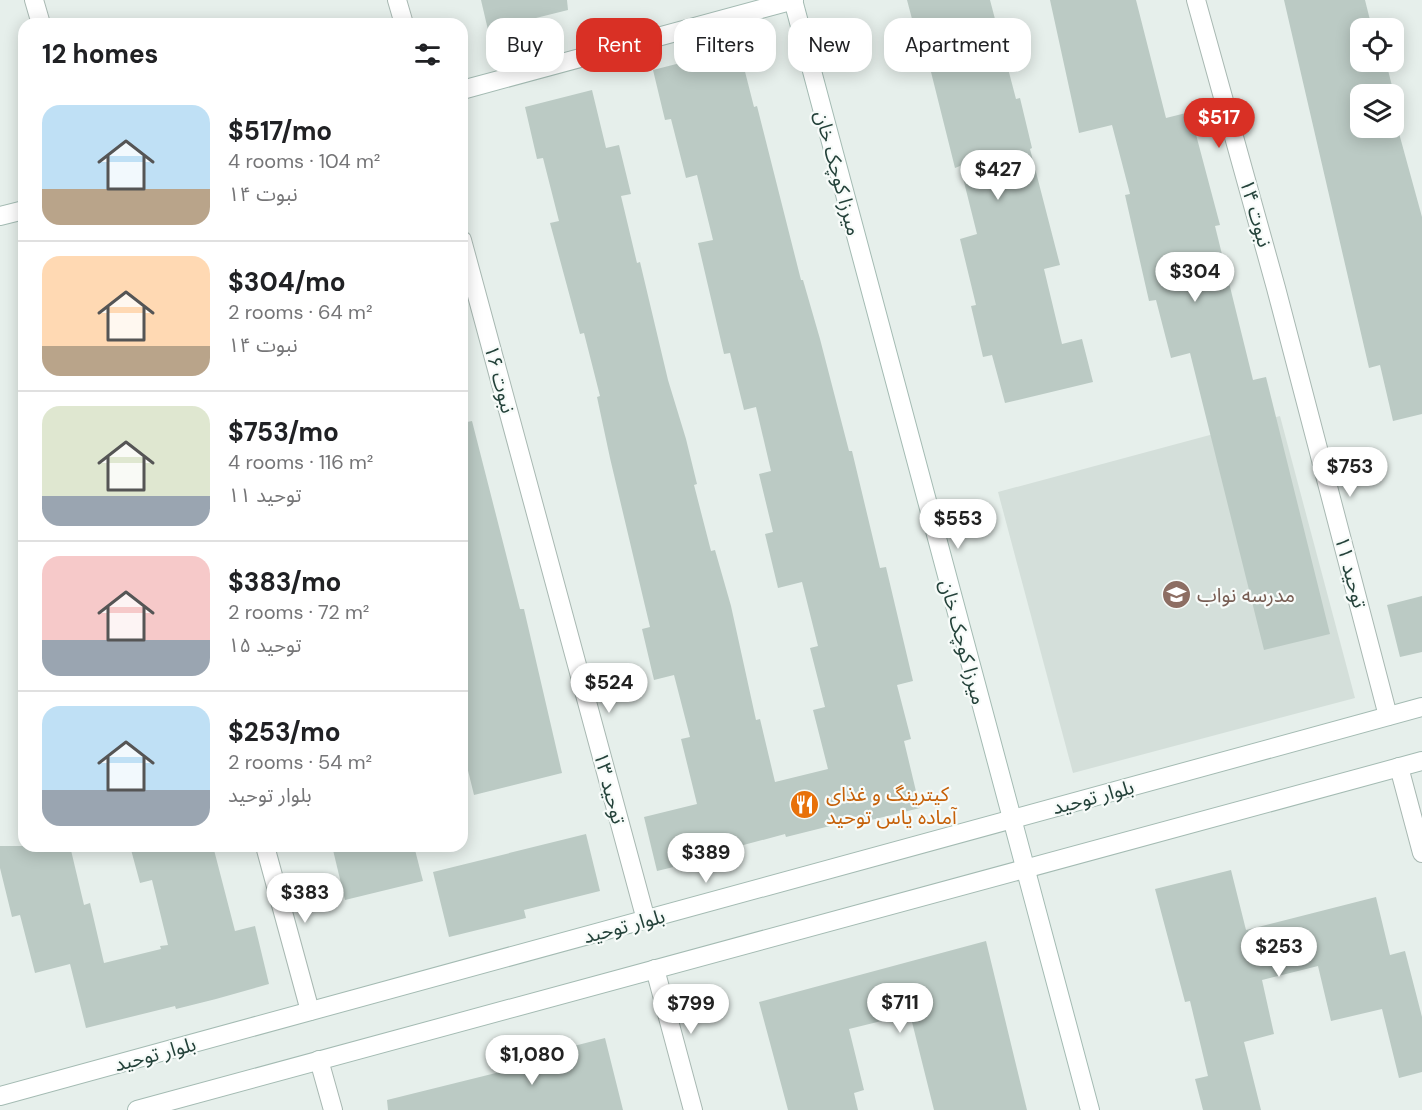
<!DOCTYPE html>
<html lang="en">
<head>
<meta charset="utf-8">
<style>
	:root { --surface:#fff; --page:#f2f2f2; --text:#202124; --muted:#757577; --line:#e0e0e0; --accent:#d93025 }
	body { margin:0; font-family:"DM Sans","Noto Sans Arabic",sans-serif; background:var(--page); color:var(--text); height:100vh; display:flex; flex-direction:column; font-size:22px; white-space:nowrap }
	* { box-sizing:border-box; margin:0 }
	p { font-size:20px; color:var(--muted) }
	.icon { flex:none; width:33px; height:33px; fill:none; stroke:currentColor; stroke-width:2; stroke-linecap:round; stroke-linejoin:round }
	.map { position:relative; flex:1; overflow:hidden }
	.details { position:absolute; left:18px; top:18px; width:450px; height:834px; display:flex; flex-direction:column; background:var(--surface); border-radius:18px; box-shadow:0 3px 15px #0003 }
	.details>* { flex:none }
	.banner { position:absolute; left:486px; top:18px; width:570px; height:54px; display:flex; gap:12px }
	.controls { position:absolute; left:1350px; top:18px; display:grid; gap:12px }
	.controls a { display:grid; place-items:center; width:54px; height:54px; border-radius:12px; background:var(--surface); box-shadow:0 3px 15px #0003; font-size:30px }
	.price { position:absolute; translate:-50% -51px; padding:0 14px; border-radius:21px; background:#fff; color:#222; font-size:20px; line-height:39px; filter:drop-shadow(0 2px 3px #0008) }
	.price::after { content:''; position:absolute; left:50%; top:36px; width:18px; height:14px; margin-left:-9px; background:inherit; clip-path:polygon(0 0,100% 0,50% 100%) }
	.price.on { background:var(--accent); color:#fff }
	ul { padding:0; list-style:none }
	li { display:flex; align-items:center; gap:18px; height:150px; padding:0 24px }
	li+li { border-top:2px solid var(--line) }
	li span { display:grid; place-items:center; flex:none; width:168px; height:120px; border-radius:18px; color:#555 }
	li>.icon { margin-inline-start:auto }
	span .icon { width:72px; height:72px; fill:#fffc; stroke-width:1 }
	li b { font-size:26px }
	h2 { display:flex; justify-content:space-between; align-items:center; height:72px; padding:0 24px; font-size:26px }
	.pill { padding:0 21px; border-radius:18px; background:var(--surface); box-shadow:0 3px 15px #0003; font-size:21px; line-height:54px }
	.pill.on { background:var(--accent); color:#fff }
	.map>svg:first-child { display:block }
</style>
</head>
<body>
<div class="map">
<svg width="1422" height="1110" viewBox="0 0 1422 1110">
	<rect width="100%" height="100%" fill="#e6efeb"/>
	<polygon fill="#d4dfda" points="1280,416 1355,698 1073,773 998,492"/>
	<g fill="#bbcac4">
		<polygon points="481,0 567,0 568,10 488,30"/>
		<polygon points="907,0 990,0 1016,99 1020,98 1032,148 1030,149 1060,265 1044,269 1062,344 1082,339 1093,382 1005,403 992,355 983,357 971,306 976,305 960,239 977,234 960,166 955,168 926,52 921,53"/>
		<polygon points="1050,0 1136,0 1166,118 1190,112 1220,225 1215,226 1253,380 1266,377 1330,634 1264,650 1190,353 1171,358 1156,300 1149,301 1125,195 1130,194 1112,125 1079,133"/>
		<polygon points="1284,0 1365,0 1372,28 1360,28 1360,62 1386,62 1397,106 1394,107 1394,94 1360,94 1360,128 1394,128 1394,115 1422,217 1422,414 1393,421 1380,365 1369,368"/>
		<polygon points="739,48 754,107 757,106 801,280 803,280 820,339 849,451 852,451 880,568 886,567 899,622 913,681 897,685 911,739 904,741 920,808 855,824 854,820 786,837 785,834 710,854 711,858 657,871 644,817 697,804 681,739 690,737 674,675 654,680 642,629 650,627 610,458 597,397 600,396 584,333 580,334 550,223 559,221 543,158 537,159 525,107 592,90 606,148 619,145 631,194 621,196 637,263 640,262 668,380 686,439 697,484 694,485 711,551 715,550 731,606 756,720 760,719 775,782 828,769 813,710 825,707 810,648 818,646 802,582 778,588 765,534 773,532 759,474 771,471 756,407 744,410 730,353 724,354 698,243 713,240 697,175 686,178 671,119 665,120 653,70"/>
		<polygon points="472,421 520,609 524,609 562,773 474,795 462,746 462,423"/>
		<polygon points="1422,596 1422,652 1400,657 1387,605"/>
		<polygon points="586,834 600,891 524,910 526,918 449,937 433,872"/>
		<polygon points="0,846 70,846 84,905 90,903 104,963 161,949 160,946 168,945 152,880 140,883 130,846 213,846 235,931 255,926 269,984 216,999 176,1009 175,1006 86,1028 70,964 35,973 20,915 12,917 0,868"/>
		<polygon points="348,846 414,846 423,881 345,900 333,850"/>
		<polygon points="1231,870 1246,930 1376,897 1390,955 1405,951 1422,1017 1422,1072 1399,1078 1382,1009 1331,1021 1318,966 1262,980 1274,1034 1244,1042 1261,1110 1203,1110 1195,1079 1208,1076 1190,1001 1185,1002 1155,889"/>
		<polygon points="986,941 1027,1110 934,1110 910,1014 849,1029 864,1090 854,1093 858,1110 788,1110 759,1002"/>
		<polygon points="605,1038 623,1110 388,1110 387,1100 536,1063 535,1056"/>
	</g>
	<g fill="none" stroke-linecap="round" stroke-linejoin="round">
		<defs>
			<g id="street">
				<polyline points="34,0 41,24"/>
				<polyline points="397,0 404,24"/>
				<polyline points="1196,0 1276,288 1388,716"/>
				<polyline points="462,240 646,920"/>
				<polyline points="1399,767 1422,853"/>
				<polyline points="265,846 310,1011"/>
				<polyline points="655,969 693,1110"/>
				<polyline points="319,1060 333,1110"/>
			</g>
			<g id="secondary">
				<polyline points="793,0 1090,1110"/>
				<polyline points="462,90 794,0"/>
				<polyline points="0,216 24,210"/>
				<polyline points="0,1096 1422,707"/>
				<polyline points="137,1110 1422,761"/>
			</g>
		</defs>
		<use href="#street" stroke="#a8b8b2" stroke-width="20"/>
		<use href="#secondary" stroke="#a4bbb3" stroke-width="20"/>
		<use href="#street" stroke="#fff" stroke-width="18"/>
		<use href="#secondary" stroke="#fff" stroke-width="18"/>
	</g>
	<defs>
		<symbol id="school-disc" viewBox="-11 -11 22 22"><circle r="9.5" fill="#8d6e63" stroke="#f7fbf9"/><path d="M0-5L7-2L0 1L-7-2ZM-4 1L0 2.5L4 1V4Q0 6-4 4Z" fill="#fff"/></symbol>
		<symbol id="restaurant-disc" viewBox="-11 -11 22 22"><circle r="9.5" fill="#e8710a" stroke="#f7fbf9"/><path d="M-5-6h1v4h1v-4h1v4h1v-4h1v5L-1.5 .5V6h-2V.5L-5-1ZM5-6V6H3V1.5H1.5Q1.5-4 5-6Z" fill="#fff"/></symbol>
	</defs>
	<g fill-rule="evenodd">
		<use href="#school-disc" x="1160" y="578" width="33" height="33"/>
		<use href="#restaurant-disc" x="788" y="788" width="33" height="33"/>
	</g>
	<g text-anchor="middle" stroke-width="4.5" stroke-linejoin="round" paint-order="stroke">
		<g font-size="20" fill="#24423a" stroke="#f7fbf9">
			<text transform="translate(838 173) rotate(75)" y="7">میرزا کوچک خان</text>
			<text transform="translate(1256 213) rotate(74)" y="7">نبوت ۱۴</text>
			<text transform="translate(500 379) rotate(75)" y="7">نبوت ۱۶</text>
			<text transform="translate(1351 572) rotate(75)" y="7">توحید ۱۱</text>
			<text transform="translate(963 642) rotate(75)" y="7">میرزا کوچک خان</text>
			<text transform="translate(610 788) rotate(75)" y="7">توحید ۱۳</text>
			<text transform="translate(1093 797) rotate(-15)" y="7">بلوار توحید</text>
			<text transform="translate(624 926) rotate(-15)" y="7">بلوار توحید</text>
			<text transform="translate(155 1054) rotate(-15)" y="7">بلوار توحید</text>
		</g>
		<g font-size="20" fill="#785e54" stroke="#f7fbf9" text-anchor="start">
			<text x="1197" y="602">مدرسه نواب</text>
		</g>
		<g font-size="20" fill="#c56008" stroke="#f7fbf9" text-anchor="start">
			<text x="826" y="801">کیترینگ و غذای<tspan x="826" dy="23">آماده یاس توحید</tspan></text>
		</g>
	</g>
</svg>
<div class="controls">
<a><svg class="icon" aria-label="locate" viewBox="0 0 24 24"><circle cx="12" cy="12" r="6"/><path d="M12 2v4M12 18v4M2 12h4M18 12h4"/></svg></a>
<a><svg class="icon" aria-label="layers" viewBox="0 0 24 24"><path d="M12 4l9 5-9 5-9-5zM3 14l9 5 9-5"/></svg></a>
</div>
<b class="price on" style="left:1219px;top:149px">$517</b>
<b class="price" style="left:998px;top:201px">$427</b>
<b class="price" style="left:1195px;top:303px">$304</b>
<b class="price" style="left:1350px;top:498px">$753</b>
<b class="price" style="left:958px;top:550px">$553</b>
<b class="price" style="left:609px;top:714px">$524</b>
<b class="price" style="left:706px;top:884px">$389</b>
<b class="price" style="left:305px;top:924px">$383</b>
<b class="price" style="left:1279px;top:978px">$253</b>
<b class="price" style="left:900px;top:1034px">$711</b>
<b class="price" style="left:691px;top:1035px">$799</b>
<b class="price" style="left:532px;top:1086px">$1,080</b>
<div class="banner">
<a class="pill">Buy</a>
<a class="pill on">Rent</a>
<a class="pill">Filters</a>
<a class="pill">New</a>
<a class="pill">Apartment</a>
</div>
<section class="details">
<h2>12 homes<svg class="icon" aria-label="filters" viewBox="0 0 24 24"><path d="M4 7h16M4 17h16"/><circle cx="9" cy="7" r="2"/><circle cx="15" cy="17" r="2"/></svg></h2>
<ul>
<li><span style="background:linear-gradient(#bfe0f5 70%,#b9a48a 0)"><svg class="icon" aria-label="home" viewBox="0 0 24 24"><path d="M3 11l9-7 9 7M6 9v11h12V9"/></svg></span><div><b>$517/mo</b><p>4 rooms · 104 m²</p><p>نبوت ۱۴</p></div></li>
<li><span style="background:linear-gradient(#ffd9b3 75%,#b9a48a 0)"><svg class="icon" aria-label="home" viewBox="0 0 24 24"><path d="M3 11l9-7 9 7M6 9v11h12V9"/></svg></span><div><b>$304/mo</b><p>2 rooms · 64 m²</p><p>نبوت ۱۴</p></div></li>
<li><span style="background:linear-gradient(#dfe7d0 75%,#9aa5b1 0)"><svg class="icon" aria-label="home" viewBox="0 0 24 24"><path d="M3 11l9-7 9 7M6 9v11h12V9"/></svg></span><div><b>$753/mo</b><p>4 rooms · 116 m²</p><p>توحید ۱۱</p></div></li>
<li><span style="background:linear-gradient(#f6c9c9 70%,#9aa5b1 0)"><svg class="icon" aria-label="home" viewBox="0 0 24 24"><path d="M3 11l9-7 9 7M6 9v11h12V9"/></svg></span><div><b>$383/mo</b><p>2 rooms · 72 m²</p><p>توحید ۱۵</p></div></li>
<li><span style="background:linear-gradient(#bfe0f5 70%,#9aa5b1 0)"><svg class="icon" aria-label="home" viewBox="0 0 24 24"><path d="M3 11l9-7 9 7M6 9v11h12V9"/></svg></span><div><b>$253/mo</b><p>2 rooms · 54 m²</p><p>بلوار توحید</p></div></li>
</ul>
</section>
</div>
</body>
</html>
